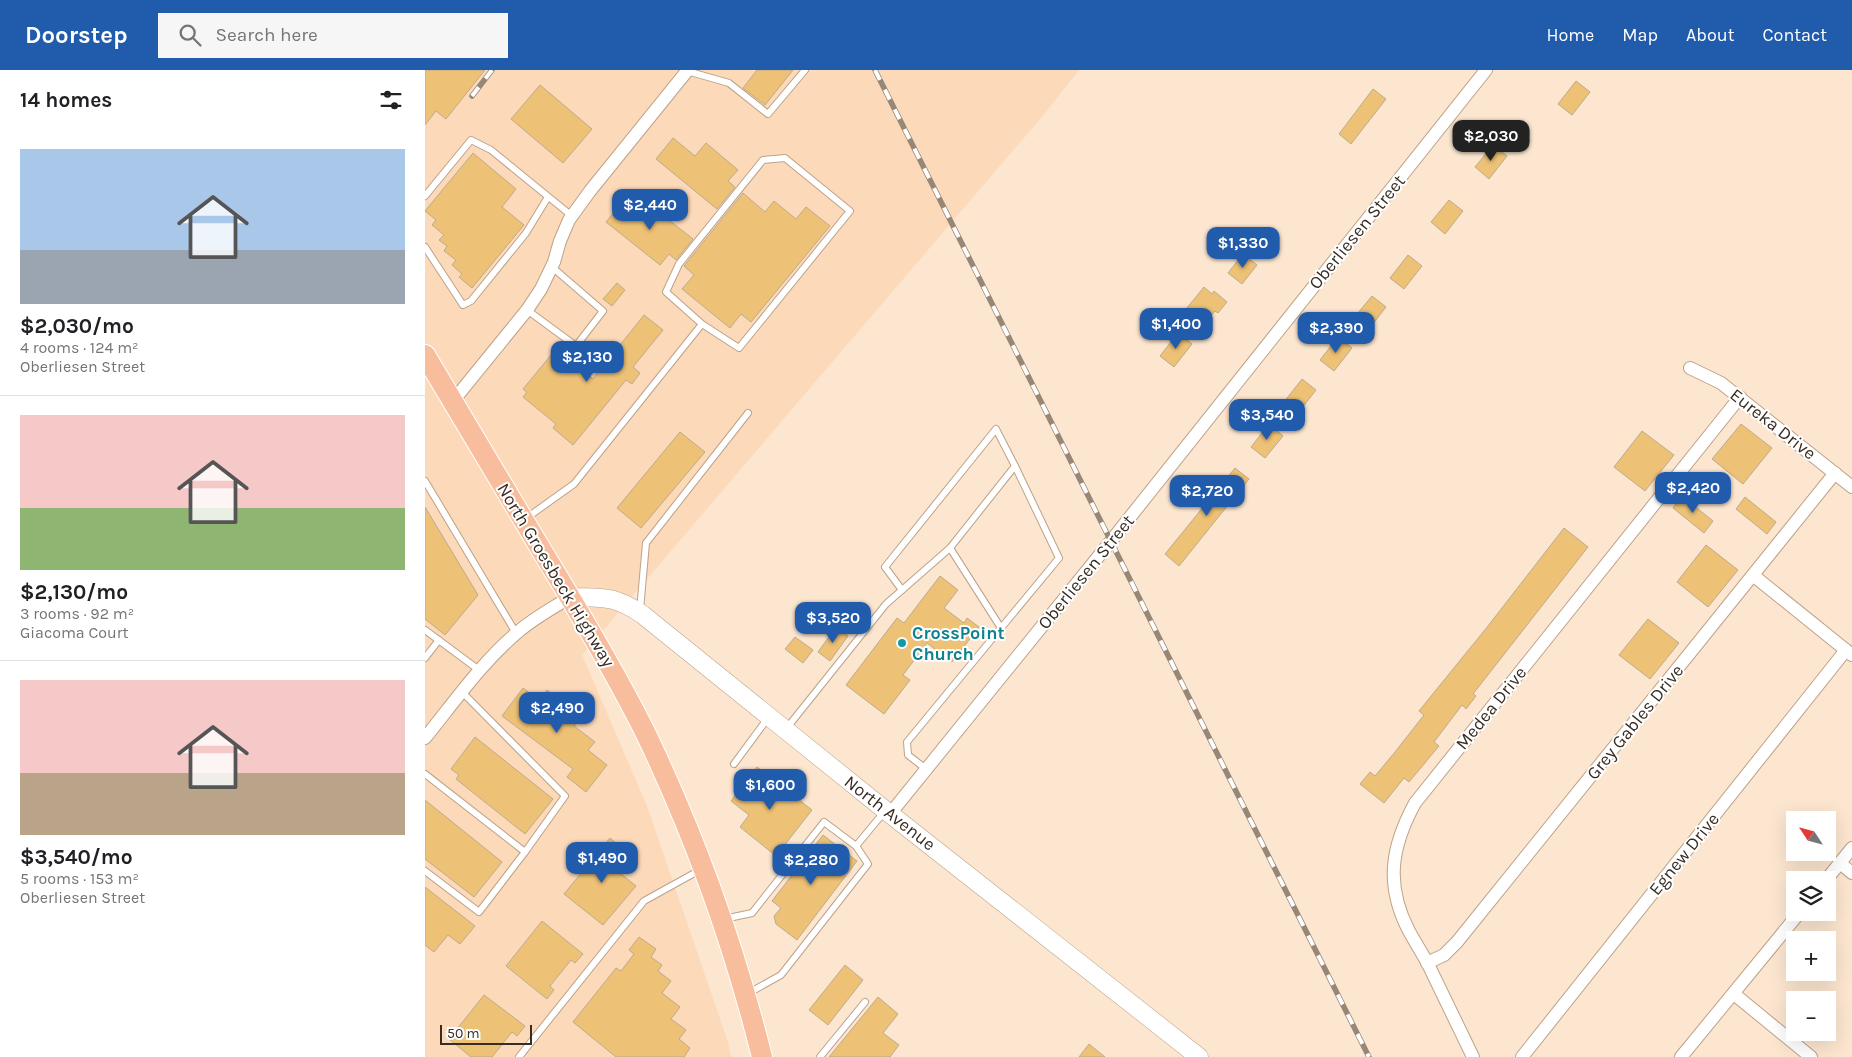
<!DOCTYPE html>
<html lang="en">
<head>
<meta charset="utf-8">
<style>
	:root { --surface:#fff; --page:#f6f6f6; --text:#202124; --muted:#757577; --line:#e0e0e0; --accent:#205bac }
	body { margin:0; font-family:Karla,sans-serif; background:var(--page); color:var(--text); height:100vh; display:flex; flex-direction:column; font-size:19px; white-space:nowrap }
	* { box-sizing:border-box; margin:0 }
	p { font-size:16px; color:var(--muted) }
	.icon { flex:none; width:28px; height:28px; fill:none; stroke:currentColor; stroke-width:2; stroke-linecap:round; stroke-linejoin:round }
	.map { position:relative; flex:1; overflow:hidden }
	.details { display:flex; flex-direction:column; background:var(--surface); width:425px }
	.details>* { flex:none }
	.needle { width:32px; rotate:306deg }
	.fabs { position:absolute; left:1361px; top:741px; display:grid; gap:10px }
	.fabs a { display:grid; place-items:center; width:50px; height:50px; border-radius:0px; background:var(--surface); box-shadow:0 5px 20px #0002; font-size:25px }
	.scale { position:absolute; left:15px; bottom:12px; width:92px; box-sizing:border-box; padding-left:5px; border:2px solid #382d23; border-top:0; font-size:14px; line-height:18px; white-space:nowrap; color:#382d23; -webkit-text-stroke:4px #fff; paint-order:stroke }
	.price { position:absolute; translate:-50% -42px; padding:0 11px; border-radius:10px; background:var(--accent); color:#fff; font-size:16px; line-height:32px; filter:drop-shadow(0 1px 2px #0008) }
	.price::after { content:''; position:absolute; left:50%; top:30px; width:15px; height:11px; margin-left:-8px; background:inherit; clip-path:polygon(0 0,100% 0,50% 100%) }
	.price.on { background:#222; color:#fff }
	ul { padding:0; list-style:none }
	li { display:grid; align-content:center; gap:10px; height:265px; padding:0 20px }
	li+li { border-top:1px solid var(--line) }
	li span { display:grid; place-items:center; height:155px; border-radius:0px; color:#555 }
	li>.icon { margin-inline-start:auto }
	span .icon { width:90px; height:90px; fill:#fffc; stroke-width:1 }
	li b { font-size:21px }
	h2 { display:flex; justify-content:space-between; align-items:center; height:60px; padding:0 20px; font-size:21px }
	header { display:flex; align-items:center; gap:30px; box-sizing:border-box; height:70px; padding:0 25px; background:var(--accent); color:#fff }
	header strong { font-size:24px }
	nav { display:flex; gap:28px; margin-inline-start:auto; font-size:18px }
	.search { width:350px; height:45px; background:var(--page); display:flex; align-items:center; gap:12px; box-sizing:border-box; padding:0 18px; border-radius:0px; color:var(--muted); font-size:19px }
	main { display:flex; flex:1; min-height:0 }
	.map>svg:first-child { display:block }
</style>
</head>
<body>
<header>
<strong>Doorstep</strong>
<div class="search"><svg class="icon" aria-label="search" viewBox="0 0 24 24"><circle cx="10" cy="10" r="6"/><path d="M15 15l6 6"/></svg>Search here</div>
<nav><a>Home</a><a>Map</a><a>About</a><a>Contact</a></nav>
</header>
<main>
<section class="details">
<h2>14 homes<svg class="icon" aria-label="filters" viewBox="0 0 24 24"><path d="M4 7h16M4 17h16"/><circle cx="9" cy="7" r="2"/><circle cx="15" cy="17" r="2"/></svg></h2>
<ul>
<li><span style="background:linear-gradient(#a9c7e8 65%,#9aa5b1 0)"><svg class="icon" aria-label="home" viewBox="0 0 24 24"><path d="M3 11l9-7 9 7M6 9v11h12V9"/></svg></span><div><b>$2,030/mo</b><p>4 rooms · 124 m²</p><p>Oberliesen Street</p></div></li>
<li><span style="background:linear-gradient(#f6c9c9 60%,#8fb573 0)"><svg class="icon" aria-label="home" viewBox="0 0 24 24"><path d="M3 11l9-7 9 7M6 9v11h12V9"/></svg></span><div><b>$2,130/mo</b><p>3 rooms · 92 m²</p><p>Giacoma Court</p></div></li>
<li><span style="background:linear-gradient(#f6c9c9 60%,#b9a48a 0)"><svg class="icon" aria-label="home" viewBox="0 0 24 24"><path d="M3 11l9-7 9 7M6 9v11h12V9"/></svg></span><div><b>$3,540/mo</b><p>5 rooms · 153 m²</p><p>Oberliesen Street</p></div></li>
</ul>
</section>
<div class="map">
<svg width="1427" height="987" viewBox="0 0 1427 987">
	<rect width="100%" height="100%" fill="#fce6d0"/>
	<polygon fill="#fbd9b9" points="0,0 654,0 620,43 157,585 222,736 303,972 306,987 0,987"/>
	<g fill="#edc176" stroke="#bdab8c">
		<polygon points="0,0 60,0 21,49 11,41 0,55"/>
		<polygon points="332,0 368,0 340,35 318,18"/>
		<polygon points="1151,11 1165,22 1147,45 1133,34"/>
		<polygon points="115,15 167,59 138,93 86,49"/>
		<polygon points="948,19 961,29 926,74 914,64"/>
		<polygon points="248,68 270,86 281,73 313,100 303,111 310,117 292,139 231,89"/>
		<polygon points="1068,75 1082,86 1064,109 1050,97"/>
		<polygon points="48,83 91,119 77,137 99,155 47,218 34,207 37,204 27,195 31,190 19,181 22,176 14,170 19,165 7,155 11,150 0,141"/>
		<polygon points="318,123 340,142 349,131 371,149 381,137 405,156 326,252 316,244 305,258 257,219 269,205 259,196"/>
		<polygon points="201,128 214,138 220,131 268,169 251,190 244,184 235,195 181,152"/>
		<polygon points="1024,130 1038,141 1020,164 1006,152"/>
		<polygon points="818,184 832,195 817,214 803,203"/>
		<polygon points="983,185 997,196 979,219 965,208"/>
		<polygon points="192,213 200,220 187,236 178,229"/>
		<polygon points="779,217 787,224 789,221 802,232 793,243 790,241 779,254 761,239"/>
		<polygon points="947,226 961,237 943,260 928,249"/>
		<polygon points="219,245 238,260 208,297 215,303 207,314 201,310 148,375 128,358 131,354 98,327 102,322 98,319 131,279 168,309"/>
		<polygon points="753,263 767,274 749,297 735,286"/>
		<polygon points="913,267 927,278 909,301 895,290"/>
		<polygon points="877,309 891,320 873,343 859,332"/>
		<polygon points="844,354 858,366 840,388 826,377"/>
		<polygon points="1316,354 1347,378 1318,414 1287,389"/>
		<polygon points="1217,361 1249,385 1220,421 1189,397"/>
		<polygon points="255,362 280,382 216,458 192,438"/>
		<polygon points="810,398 824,409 754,496 740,484"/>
		<polygon points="1257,426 1288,451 1279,463 1248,438"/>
		<polygon points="1320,427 1351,452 1342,464 1311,439"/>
		<polygon points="0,437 53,525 20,565 0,549"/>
		<polygon points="1139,458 1163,477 1048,624 1051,626 1041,639 1037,635 1009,672 1014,676 984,712 979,708 959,733 935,714 945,702 950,706 970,682 999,645 994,641 1063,556"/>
		<polygon points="1281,475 1313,500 1283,537 1252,512"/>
		<polygon points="515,506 533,520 519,538 539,553 542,548 554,557 527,592 502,573 478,605 485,610 459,644 421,615 472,548 479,553"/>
		<polygon points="1223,549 1254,573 1225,609 1194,585"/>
		<polygon points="411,557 423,566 405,591 393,582"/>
		<polygon points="370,567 388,580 378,593 360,579"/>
		<polygon points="98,618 114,630 122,620 156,647 149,656 170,672 163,680 182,695 161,722 142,707 148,699 77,646"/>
		<polygon points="50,667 128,729 100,764 31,709 34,705 26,699"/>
		<polygon points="332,697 387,740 351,786 315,757 324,745 306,731"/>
		<polygon points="0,730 77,792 49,827 0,789"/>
		<polygon points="398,765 432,791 372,870 351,854 349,846 356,838 347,831"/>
		<polygon points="185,768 197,778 190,787 202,797 196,804 211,816 178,855 139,824"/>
		<polygon points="0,817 50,856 35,874 23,865 9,882 0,875"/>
		<polygon points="117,851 158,884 150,893 146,890 125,916 129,920 122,929 81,896"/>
		<polygon points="214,867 231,879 226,887 237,895 233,901 246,911 237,923 255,937 246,949 261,960 254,969 265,978 259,987 191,987 148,952 191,898 196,901 209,884 204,880"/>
		<polygon points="420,895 438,910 403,955 384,940"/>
		<polygon points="59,925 100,956 92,966 87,962 67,987 46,987 24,969"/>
		<polygon points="453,927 473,944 458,963 474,975 465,987 404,987"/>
		<polygon points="664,974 680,987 654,987"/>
	</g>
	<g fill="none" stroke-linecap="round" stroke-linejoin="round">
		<defs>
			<g id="lane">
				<polyline points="262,1 304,13 343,44 380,0"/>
				<polyline points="0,126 46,70 66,80 147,146"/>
				<polyline points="0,177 38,235 46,231 101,163 123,127"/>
				<polyline points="102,240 151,276 178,241 127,197"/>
				<polyline points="0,411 91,563"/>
				<polyline points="100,449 149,414 277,254 241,222 254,194 338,90 360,88 425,141 314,278 277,254"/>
				<polyline points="525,478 590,396 634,488 576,558"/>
				<polyline points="477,520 460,497 571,359 590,396"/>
				<polyline points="215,540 221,473 323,343"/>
				<polyline points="0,560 54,600"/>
				<polyline points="0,588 14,570"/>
				<polyline points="361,659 461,534 525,478 576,558 482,672 483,685 501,699"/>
				<polyline points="309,694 343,648"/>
				<polyline points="0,704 100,782 140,726 37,622"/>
				<polyline points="0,801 54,842 100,782"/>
				<polyline points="299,849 327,843 399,752 431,776 460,741"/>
				<polyline points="322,924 356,905 443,794 431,776"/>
				<polyline points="94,987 219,831 275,800"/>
				<polyline points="395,987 440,932"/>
			</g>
			<g id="street">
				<polyline points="1265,298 1296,313 1427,417"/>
				<polyline points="28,331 102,240 116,219 129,192 135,171 144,150 165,121 262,1"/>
				<polyline points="1329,506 1427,585"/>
				<path d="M0,668C30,631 57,592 94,561C109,548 128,538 145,527"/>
				<polyline points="465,744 686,471 1061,0"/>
				<polyline points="1415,793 1427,803"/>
				<polyline points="1401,810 1427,778"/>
				<polyline points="1002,893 1019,885 1032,872 1410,403"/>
				<polyline points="1309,924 1386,987"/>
				<path d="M1048,987C1033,956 1018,925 1003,894C997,883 990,872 984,861C960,815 966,777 990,733L1315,327"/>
				<polyline points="1097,987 1421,580"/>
				<polyline points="1256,987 1375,842"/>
			</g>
			<path id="secondary" d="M145,527C179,528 189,525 218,545L460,740L774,987"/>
			<path id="primary" d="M0,285C39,350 78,415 117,481C153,540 189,600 220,662C270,766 309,875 337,987"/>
		</defs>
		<use href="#lane" stroke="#bda289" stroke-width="8"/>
		<use href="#street" stroke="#bda289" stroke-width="14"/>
		<use href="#secondary" stroke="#bda289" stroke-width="19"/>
		<use href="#primary" stroke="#fff" stroke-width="22"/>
		<use href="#lane" stroke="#fff" stroke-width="6"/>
		<use href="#street" stroke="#fff" stroke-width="12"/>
		<use href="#secondary" stroke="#fff" stroke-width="18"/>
		<use href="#primary" stroke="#f8bd9d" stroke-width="20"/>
		<defs>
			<g id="rail">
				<polyline points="450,0 944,987"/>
				<polyline points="47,26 67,0"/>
			</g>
		</defs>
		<use href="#rail" stroke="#978777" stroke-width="5.5"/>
		<use href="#rail" stroke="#fff" stroke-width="4" stroke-dasharray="11" stroke-linecap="butt"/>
	</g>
	<circle fill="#0f9aa8" stroke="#fff" stroke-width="2" cx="477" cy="573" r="5"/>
	<g text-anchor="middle" stroke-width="4" stroke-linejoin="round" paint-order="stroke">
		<g font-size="18" fill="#382d23" stroke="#fff">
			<text transform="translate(932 162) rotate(-51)" y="6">Oberliesen Street</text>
			<text transform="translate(1348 354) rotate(38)" y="6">Eureka Drive</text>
			<text transform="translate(661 502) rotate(-51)" y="6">Oberliesen Street</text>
			<text transform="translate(131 505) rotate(59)" y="6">North Groesbeck Highway</text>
			<text transform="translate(1066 638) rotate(-51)" y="6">Medea Drive</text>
			<text transform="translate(1210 652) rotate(-51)" y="6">Grey Gables Drive</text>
			<text transform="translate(465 743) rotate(38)" y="6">North Avenue</text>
			<text transform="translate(1259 784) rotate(-51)" y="6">Egnew Drive</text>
		</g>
		<g font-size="18" font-weight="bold" fill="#0d838f" stroke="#fff" text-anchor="start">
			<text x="487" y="569">CrossPoint<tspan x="487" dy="21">Church</tspan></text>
		</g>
	</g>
</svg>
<div class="fabs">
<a><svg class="needle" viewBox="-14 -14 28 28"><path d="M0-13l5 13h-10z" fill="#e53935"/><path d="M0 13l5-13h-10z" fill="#757577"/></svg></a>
<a><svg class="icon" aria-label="layers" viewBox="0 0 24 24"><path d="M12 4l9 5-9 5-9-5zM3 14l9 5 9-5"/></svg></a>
<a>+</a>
<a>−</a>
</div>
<div class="scale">50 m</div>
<b class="price on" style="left:1066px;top:92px">$2,030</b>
<b class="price" style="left:225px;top:161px">$2,440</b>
<b class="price" style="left:818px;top:199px">$1,330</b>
<b class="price" style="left:751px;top:280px">$1,400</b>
<b class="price" style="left:911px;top:284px">$2,390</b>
<b class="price" style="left:162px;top:313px">$2,130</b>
<b class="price" style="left:842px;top:371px">$3,540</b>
<b class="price" style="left:1268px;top:444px">$2,420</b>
<b class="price" style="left:782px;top:447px">$2,720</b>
<b class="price" style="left:408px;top:574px">$3,520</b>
<b class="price" style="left:132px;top:664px">$2,490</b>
<b class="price" style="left:345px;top:741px">$1,600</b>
<b class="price" style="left:177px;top:814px">$1,490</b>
<b class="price" style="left:386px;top:816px">$2,280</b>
</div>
</main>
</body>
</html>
